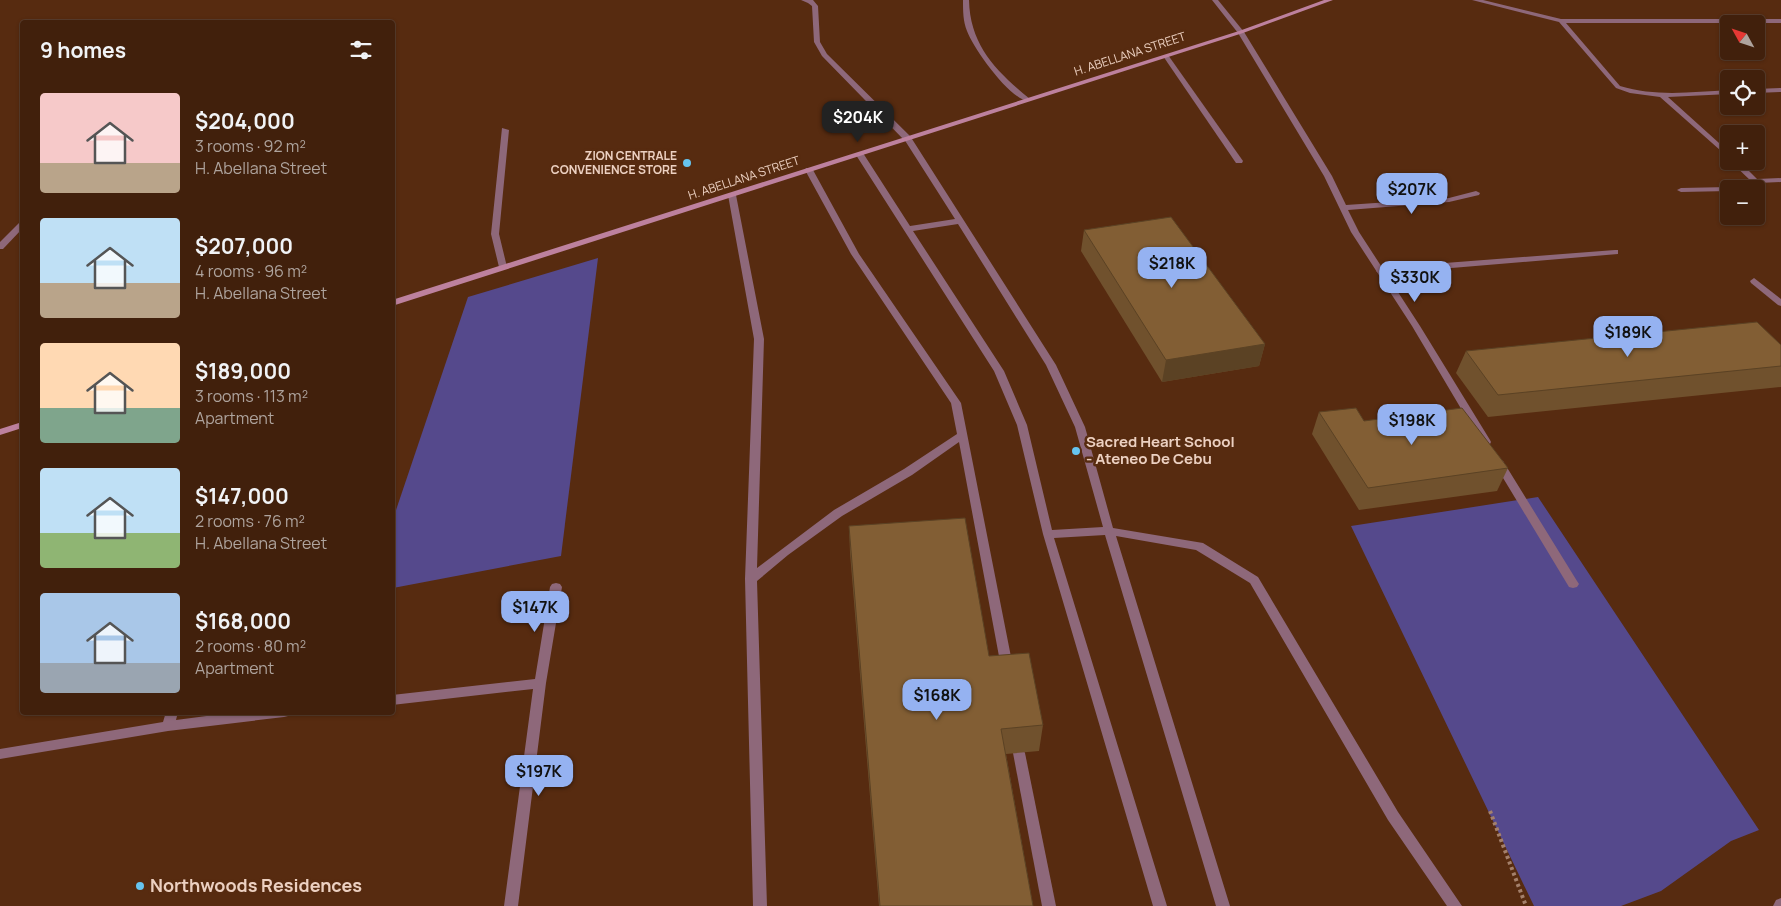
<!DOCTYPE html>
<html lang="en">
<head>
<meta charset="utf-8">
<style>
	:root { --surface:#41200c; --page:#4c2d1a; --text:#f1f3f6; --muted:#aea39d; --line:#5a3e2d; --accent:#95b2f1 }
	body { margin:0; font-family:Manrope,sans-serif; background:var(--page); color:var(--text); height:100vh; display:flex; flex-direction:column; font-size:19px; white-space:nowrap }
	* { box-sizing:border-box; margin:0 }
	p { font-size:16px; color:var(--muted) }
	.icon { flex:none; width:28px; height:28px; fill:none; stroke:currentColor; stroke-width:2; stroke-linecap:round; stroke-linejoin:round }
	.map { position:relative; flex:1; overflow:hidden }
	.side { position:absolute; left:20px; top:20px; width:375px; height:695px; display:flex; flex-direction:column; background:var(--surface); border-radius:5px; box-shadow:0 1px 4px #0004,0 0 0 1px var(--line) }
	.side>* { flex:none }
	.needle { width:32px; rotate:310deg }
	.controls { position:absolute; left:1720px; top:15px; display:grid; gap:10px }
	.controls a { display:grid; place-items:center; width:45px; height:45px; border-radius:5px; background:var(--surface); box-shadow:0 1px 4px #0004,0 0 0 1px var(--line); font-size:25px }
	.price { position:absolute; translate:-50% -42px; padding:0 11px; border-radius:10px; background:var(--accent); color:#111; font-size:16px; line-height:32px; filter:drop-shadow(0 1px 2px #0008) }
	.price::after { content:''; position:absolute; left:50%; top:30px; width:15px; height:11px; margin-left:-8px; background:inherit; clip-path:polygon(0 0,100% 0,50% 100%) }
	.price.active { background:#222; color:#fff }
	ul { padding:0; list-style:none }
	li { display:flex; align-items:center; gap:15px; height:125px; padding:0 20px }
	li span { display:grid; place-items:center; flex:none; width:140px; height:100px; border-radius:5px; color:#555 }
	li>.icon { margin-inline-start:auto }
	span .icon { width:60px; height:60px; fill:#fffc; stroke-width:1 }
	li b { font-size:21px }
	h2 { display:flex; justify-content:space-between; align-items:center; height:60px; padding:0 20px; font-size:21px }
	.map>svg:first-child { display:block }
</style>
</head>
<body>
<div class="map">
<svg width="1781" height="906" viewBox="0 0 1781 906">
	<rect width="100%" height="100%" fill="#572b10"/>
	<g fill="#55498c">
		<polygon points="598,258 561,556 393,588 393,519 468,297"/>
		<polygon points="1538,497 1759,830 1731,841 1661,891 1621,906 1534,906 1351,526"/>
	</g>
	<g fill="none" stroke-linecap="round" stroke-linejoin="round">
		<polyline stroke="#a4806b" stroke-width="4" stroke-dasharray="3 3" stroke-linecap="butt" points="1490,811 1526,906"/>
		<g fill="#8e687a" fill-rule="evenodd">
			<path d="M963,0H969C970,46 997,72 1030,99V101C1012,103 973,48 967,31C963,21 963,11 963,0Z"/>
			<polygon points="1164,55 1168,55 1243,161 1242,163 1236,163 1163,56"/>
			<polygon points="502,128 509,130 499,234 507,267 503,270 499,267 491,234"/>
			<path d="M905,137H908L912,139L1056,365L1085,427L1113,528L1203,543L1258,577L1398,812L1462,906H1447L1388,820L1250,583L1196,550L1116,536L1230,906H1216L1105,535L1054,538L1167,906H1153L1043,534L1017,425L994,371L856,155L857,153H863L910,226L955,219L904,139ZM958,224L1046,365L1075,427L1103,527L1052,530L1027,425L1004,371L913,231Z"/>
			<polygon points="806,168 812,168 813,170 859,254 961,403 1013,667 1011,670 1007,672 1003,670 1001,667 959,442 912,475 842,516 788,555 757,581 767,906 753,906 745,579 754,339 728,195 729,193 735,193 736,195 764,339 757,568 834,510 904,469 957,434 951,403 851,254 805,170"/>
			<polygon points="1615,250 1618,250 1618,254 1380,274 1376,271 1380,268"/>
			<polygon points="1754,278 1781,299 1781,306 1778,305 1751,283 1750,281"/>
			<polygon points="1019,748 1023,749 1025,753 1056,906 1042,906 1013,753 1015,749"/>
			<polygon points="1781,898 1781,906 1773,906 1776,900"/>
		</g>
		<g fill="#8e687a" fill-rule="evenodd">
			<polygon points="801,0 813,0 818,6 820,42 827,54 911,137 911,141 905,141 822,56 814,42 812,6 808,3"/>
			<polygon points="1212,0 1218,0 1244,32 1332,176 1346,205 1449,198 1476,191 1480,193 1479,195 1449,202 1348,210 1359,232 1420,326 1490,440 1491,442 1490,444 1482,444 1412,326 1351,232 1324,176 1238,33"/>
			<path d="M1472,0H1483L1561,19H1781V23H1566L1620,86C1656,97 1692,92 1729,90V94L1668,97L1729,152V158L1660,97L1630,93L1616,88L1559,22Z"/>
			<polygon points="1781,88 1781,92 1756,93 1756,89"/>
			<polygon points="1730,161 1739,161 1757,179 1781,178 1781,182 1758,183 1757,186 1748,189 1736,189 1751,181"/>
			<polygon points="1729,187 1733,189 1729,189 1729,191 1681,192 1677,190 1681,188"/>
			<polygon points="19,223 22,223 22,229 3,249 0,249 0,242"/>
			<polygon points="1499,459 1503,461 1577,581 1579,584 1577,587 1573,588 1569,587 1494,463"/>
			<polygon points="556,583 560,584 562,587 546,683 518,906 504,906 533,689 392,705 392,695 535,679 550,587 552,584"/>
			<polygon points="166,712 178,712 176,720 237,712 290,712 288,716 284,717 168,731 0,759 0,749 163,722"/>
		</g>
		<g fill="#bd819e" fill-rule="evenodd">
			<polygon points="1324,0 1333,0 1243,33 392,306 392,300 1239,31"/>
			<polygon points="22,422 22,428 0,435 0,429"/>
		</g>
	</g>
	<g fill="#70512d">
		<polygon points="1084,230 1265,344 1259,366 1162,382 1081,251"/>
		<polygon points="1781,345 1781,387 1488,417 1456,373 1466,351"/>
		<polygon points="1319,412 1364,421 1508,468 1497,491 1359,510 1312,434"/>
		<polygon points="849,526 989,656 1043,725 1039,751 1006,754 1033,906 879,906 850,553"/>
	</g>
	<polygon fill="#5b4224" points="1265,344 1259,366 1162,382 1166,360"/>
	<g fill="#825e34" stroke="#5b4224">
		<polygon points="1171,217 1265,344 1166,360 1084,230"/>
		<polygon points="1757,322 1781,345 1781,366 1498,395 1466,351"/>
		<polygon points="1356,408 1364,421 1462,408 1508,468 1368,488 1319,412"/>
		<polygon points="965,518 989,656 1029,653 1043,725 1001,729 1033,906 880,906 849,526"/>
	</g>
	<g fill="#66c4ef" stroke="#572b10" stroke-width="2">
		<circle cx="687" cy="163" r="5"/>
		<circle cx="1076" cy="451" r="5"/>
		<circle cx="140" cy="886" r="5"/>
	</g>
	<g text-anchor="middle" stroke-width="5" stroke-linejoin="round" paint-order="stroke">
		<g font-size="12" fill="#ecd0c1" stroke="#572b10">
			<text transform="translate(1130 54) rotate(-18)" y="4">H. ABELLANA STREET</text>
			<text transform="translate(744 178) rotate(-18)" y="4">H. ABELLANA STREET</text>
		</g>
		<g font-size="12" font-weight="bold" fill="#ecd0c1" stroke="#572b10" text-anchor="end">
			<text x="677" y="160">ZION CENTRALE<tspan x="677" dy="14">CONVENIENCE STORE</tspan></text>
		</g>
		<g font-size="15" font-weight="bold" fill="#ecd0c1" stroke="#572b10" text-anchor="start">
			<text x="1086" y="447">Sacred Heart School<tspan x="1086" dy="17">- Ateneo De Cebu</tspan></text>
		</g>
		<g font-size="18" font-weight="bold" fill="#ecd0c1" stroke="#572b10" text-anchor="start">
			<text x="150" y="892">Northwoods Residences</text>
		</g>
	</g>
</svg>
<div class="controls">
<a><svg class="needle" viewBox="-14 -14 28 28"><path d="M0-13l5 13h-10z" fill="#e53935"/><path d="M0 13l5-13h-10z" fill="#aea39d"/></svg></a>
<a><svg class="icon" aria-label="locate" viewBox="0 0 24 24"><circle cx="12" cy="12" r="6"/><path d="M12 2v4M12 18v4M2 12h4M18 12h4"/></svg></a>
<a>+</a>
<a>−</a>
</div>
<b class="price active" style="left:858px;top:143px">$204K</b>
<b class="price" style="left:1412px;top:215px">$207K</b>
<b class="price" style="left:1172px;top:289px">$218K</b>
<b class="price" style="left:1415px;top:303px">$330K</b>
<b class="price" style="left:1628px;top:358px">$189K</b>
<b class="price" style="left:1412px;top:446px">$198K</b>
<b class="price" style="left:535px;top:633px">$147K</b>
<b class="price" style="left:937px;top:721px">$168K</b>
<b class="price" style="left:539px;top:797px">$197K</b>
<section class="side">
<h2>9 homes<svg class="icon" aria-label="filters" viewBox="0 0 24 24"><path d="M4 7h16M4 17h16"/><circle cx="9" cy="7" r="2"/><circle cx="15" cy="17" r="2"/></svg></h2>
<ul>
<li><span style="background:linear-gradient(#f6c9c9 70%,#b9a48a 0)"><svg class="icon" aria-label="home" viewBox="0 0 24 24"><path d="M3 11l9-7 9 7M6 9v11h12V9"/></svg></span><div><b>$204,000</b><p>3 rooms · 92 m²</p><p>H. Abellana Street</p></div></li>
<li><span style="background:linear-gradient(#bfe0f5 65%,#b9a48a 0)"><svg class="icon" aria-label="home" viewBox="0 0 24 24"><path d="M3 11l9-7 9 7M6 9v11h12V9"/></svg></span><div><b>$207,000</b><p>4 rooms · 96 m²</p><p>H. Abellana Street</p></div></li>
<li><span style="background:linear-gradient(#ffd9b3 65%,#7fa58c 0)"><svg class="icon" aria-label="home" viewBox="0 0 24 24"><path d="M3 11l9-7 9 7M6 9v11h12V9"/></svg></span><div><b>$189,000</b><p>3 rooms · 113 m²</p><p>Apartment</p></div></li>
<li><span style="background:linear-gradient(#bfe0f5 65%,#8fb573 0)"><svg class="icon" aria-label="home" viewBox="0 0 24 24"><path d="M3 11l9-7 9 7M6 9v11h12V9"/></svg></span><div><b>$147,000</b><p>2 rooms · 76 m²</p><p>H. Abellana Street</p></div></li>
<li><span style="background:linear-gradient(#a9c7e8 70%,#9aa5b1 0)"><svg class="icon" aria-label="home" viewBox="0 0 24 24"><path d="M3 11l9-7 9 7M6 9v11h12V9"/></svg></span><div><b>$168,000</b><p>2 rooms · 80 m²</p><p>Apartment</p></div></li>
</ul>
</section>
</div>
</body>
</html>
